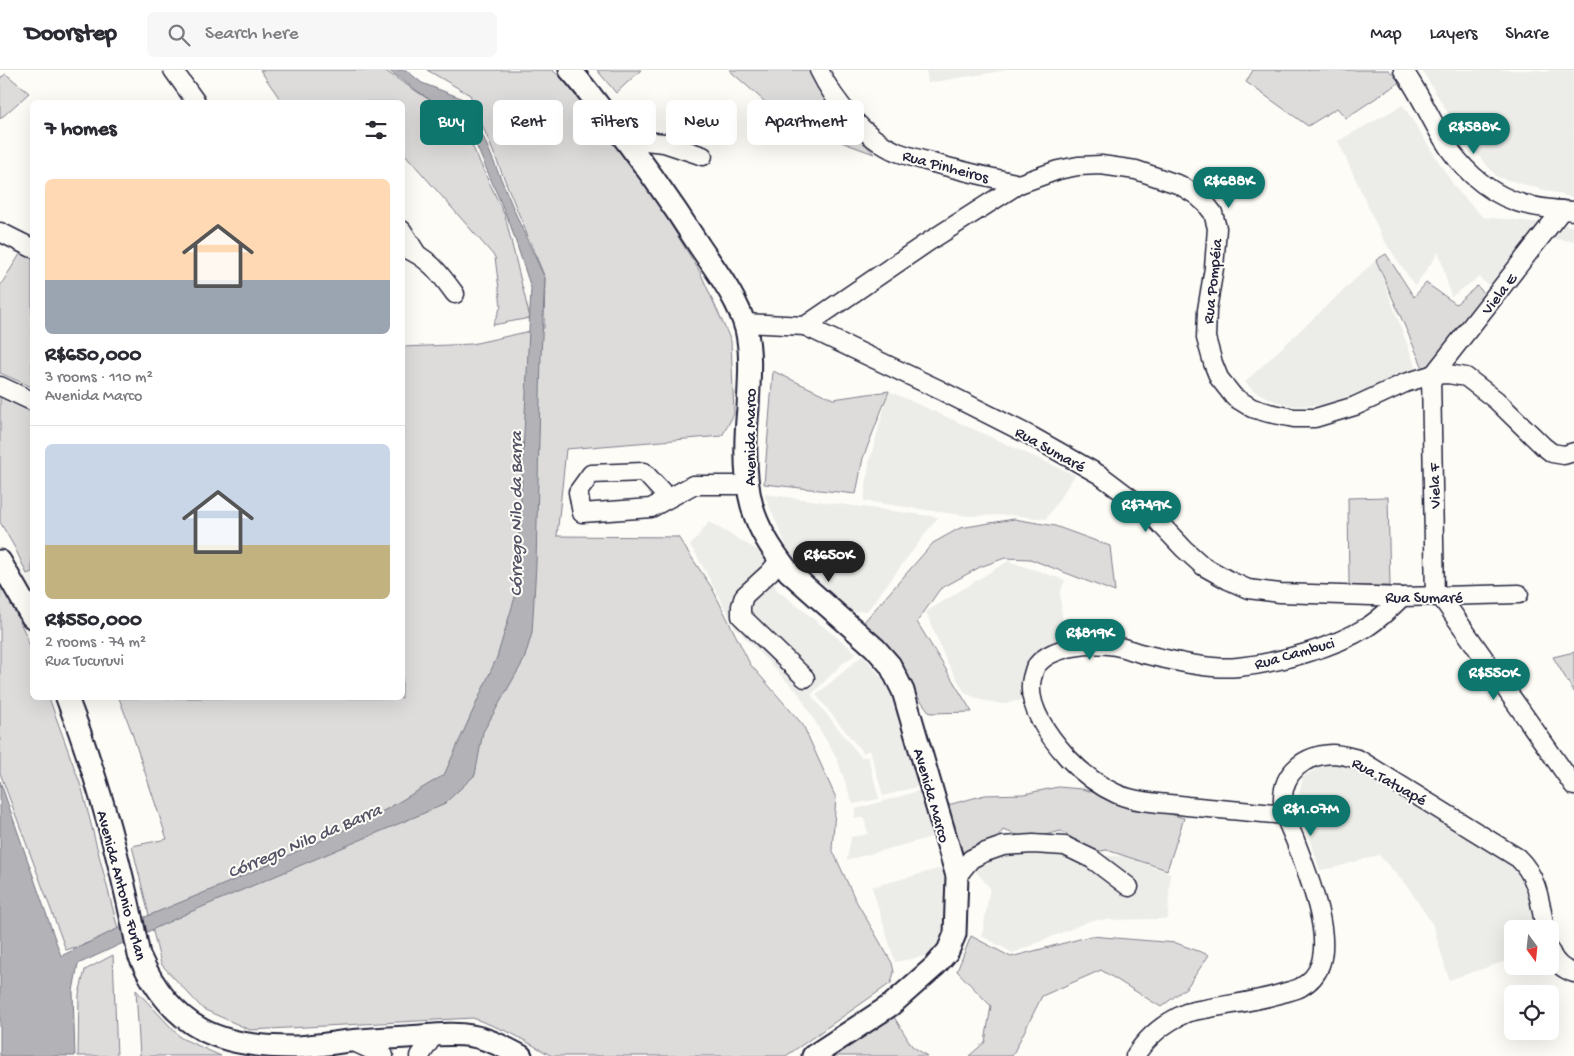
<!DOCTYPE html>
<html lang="en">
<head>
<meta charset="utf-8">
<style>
	:root { --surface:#fff; --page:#f7f7f7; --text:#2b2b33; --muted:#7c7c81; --line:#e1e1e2; --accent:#0f766e }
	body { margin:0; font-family:"Gochi Hand",sans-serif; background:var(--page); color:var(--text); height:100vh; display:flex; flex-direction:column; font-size:19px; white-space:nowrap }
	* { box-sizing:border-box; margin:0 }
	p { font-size:16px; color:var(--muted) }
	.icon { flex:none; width:28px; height:28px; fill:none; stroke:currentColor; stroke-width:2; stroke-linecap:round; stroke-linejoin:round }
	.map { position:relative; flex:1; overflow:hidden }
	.drawer { position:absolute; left:30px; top:30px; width:375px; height:600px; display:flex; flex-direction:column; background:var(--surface); border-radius:8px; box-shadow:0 5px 20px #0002 }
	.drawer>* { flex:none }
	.guide { position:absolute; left:420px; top:30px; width:475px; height:45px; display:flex; gap:10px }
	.needle { width:32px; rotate:165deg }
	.controls { position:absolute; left:1504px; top:850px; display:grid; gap:10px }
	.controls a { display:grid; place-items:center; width:55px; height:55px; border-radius:8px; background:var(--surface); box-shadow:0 5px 20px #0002; font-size:25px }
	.price { position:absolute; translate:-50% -42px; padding:0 11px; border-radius:18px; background:var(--accent); color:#fff; font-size:16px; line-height:32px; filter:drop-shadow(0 1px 2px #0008) }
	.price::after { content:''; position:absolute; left:50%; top:30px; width:15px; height:11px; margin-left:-8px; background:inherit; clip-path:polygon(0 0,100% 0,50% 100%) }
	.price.selected { background:#222; color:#fff }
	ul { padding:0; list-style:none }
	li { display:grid; align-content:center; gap:10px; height:265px; padding:0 15px }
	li+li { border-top:1px solid var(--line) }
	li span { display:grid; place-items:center; height:155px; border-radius:8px; color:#555 }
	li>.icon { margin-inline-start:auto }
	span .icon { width:90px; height:90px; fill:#fffc; stroke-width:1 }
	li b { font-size:21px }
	h2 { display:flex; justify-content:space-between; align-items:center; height:60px; padding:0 15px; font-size:21px }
	.chip { padding:0 18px; border-radius:8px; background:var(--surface); box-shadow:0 5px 20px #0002; font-size:18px; line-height:45px }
	.chip.selected { background:var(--accent); color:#fff }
	header { display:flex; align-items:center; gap:30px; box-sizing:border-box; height:70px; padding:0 25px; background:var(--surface); border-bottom:1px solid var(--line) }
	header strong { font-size:24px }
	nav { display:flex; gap:28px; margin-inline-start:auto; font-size:18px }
	.search { width:350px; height:45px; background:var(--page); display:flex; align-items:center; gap:12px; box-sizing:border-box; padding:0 18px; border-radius:8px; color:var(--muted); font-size:19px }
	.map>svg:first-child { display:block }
</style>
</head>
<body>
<header>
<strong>Doorstep</strong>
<div class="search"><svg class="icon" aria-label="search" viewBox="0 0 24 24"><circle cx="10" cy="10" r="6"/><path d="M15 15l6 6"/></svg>Search here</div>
<nav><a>Map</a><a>Layers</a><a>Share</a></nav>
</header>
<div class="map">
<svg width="1574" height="986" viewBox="0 0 1574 986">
	<rect width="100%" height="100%" fill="#fdfcf7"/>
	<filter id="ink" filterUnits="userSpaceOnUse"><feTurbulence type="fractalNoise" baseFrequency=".02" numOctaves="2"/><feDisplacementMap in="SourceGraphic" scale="10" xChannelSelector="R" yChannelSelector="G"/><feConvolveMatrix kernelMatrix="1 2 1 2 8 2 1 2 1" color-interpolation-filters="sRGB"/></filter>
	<g filter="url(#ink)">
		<g fill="#ecece9">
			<polygon points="926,0 1007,0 928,13"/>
			<polygon points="1422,0 1539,0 1546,2 1551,0 1574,0 1574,128 1497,107 1462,66"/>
			<polygon points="1403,35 1456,119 1483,147 1574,156 1574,171 1542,168 1506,231 1479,207 1451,227 1439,182 1415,216 1383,169 1338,71"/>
			<polygon points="1376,190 1417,301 1324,335 1293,336 1275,331 1254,321 1245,312"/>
			<polygon points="889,321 1075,405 1046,449 1009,445 968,446 864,431 869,393"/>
			<polygon points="764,424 938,447 867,541 849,542 793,491"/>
			<polygon points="709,452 759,481 777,520 857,583 842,594 811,625 861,687 868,687 879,729 853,734 837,689 799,624 735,557 696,484 690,476"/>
			<polygon points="1008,491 1065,510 1060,523 1064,570 1046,579 1026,607 1022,630 1002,634 981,630 965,623 945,588 926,542"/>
			<polygon points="863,585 885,612 900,645 920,716 883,726 870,680 863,683 816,625"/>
			<polygon points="1343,689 1403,719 1502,789 1514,794 1526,810 1537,859 1512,859 1512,889 1449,910 1433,855 1408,817 1379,785 1333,798 1320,800 1298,731 1303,707 1317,699"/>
			<polygon points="922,720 936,766 847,790 851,767 868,764 864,748 854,748 856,739"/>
			<polygon points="1020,771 1103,786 1124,786 1170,803 1168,849 1092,850 1013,883 982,866 990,818 973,798"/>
			<polygon points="949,796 944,871 936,884 895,892 872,817"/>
		</g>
		<g fill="#dddcdb" stroke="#807f8b">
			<polygon points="260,0 384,0 460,50 505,146 530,248 493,255 501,236 495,187 403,82 402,32 282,32"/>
			<polygon points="427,0 552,0 562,8 647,116 700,202 731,271 734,344 722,366 566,379 557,466 678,467 712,518 750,594 803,655 836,728 832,779 855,829 892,893 894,902 891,913 786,986 552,986 511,963 473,948 250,960 203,939 161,894 132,776 167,769 131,660 119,628 402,628 403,277 472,274 544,258 545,208 470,25"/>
			<polygon points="597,0 641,0 616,23"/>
			<polygon points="729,0 809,0 838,44 874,84 789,53"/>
			<polygon points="1253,0 1389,0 1400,12 1346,48 1337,38 1308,56 1246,12"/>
			<polygon points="6,4 29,23 0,49 0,8"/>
			<polygon points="22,181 32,186 32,317 0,303 0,216"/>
			<polygon points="1386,184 1414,227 1426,213 1456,234 1477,216 1499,237 1441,295 1423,298 1376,190"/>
			<polygon points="773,301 833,329 889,321 863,388 856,424 764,414"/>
			<polygon points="0,326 32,342 32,502 27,504 15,478 0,452"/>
			<polygon points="1388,427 1390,516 1349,516 1348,428"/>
			<polygon points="1014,449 1055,456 1110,476 1115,522 1030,489 1005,488 980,497 940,519 917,552 972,642 930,643 863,553 933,473 960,458"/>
			<polygon points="0,509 25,563 32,583 32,628 49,628 82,719 119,863 66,880 0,703"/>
			<polygon points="1574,582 1574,622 1553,587"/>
			<polygon points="1058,717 1082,719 1184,748 1167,800 1107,780 1094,782 1061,761 1029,769 1003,760 995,771 962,796 944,736 985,725 1024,724"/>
			<polygon points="971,866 1011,887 1091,866 1176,873 1209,885 1187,917 1161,937 1101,900 1042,926 1012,986 969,986 985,972 991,936 957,901"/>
			<polygon points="113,885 117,986 78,986 79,924 85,900"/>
			<polygon points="136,920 181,968 221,986 140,986"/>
			<polygon points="894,947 912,976 927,986 829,986 827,984"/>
		</g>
		<polygon fill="#b2b2b7" stroke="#787885" points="388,0 406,0 422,13 461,28 472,40 520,154 545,208 541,286 536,495 532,563 524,590 483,662 475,705 443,735 188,843 78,894 73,921 75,986 0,986 0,711 61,886 123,856 225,814 331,766 387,739 444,705 497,587 515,527 520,449 531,218 510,154 468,56 454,38 430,30"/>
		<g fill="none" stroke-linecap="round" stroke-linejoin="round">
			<defs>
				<g id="minor">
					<polyline points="173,0 196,32"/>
					<path d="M819,0C834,31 864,68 897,82C908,86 919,89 930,92C960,101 990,107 1019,114"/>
					<path d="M1403,0C1419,22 1429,46 1443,69C1459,96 1484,120 1514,131C1530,137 1557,140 1574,141"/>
					<polyline points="625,69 664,73 703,86"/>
					<polyline points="402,160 417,184"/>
					<polyline points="0,162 32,178"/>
					<path d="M402,177C428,187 439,202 455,224"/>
					<polyline points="744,253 805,256 925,174 1019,114 1058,100 1078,96 1101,95 1136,100 1180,115 1196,125 1206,134 1213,143 1217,158 1214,198 1207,240 1206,268 1213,293 1219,308 1234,327 1252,338 1269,343 1294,348 1315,348 1355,336 1405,313 1431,305 1448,304 1466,307 1496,330 1543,376 1552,383 1564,385 1574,382"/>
					<polyline points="805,256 940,320 1031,366 1100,405 1149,442 1184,479 1203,496 1228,510 1248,519 1280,523 1402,527 1519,524"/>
					<polyline points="1431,305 1435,527"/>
					<polyline points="1433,305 1562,140"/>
					<polyline points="0,316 32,331"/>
					<polyline points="668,428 644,402 591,404 578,422 582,443 651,438 693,415 748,415"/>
					<polyline points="780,490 769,503 744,526 741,536 741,546 805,608"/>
					<polyline points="1441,527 1574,716"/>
					<path d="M1285,745C1252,742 1220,739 1187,736C1164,733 1138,733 1117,724C1099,716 1081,702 1068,688C1051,669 1025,636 1032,608C1033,605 1034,600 1035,598C1048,576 1093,572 1115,576C1127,578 1137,583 1148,585C1175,591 1211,600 1238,597C1278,593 1333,578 1367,557C1380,549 1391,538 1402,527"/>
					<polyline points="957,806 971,789 983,783 1003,776 1033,774 1065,776 1092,789 1129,817"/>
					<path d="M1550,881C1555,893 1562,899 1574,903"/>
					<polyline points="352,971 384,986"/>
					<polyline points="420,986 434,965"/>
					<path d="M1135,986C1147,967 1166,952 1186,943C1192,941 1199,940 1205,939C1231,934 1258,931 1283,923C1289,921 1296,920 1301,917C1310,912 1317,904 1320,895C1332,861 1307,803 1295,770C1290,758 1283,745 1283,731C1282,702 1305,685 1332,684C1341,684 1349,687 1358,689L1518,788C1538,807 1540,832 1545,859"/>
				</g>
				<g id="major">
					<path d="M570,0C582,13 592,27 603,41C638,85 670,130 700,177C717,202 738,229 746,259C752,285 749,312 748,338C745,369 744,407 752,436C758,460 774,483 789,502L875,578L890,595L903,621L957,806L955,864L948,881L935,896L891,935L813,986"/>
					<polyline points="0,491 32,547"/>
					<path d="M67,628C99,710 122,798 139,885C172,959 219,978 297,977C315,976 333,973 350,971C369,969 388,968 407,967C428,966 451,962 472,966C489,969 506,978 521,986"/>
				</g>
			</defs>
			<use href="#minor" stroke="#22223b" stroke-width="21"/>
			<use href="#major" stroke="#22223b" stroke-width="25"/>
			<use href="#minor" stroke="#fdfcf7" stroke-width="18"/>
			<use href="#major" stroke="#fdfcf7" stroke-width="21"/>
		</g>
	</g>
	<g text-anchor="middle" stroke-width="4" stroke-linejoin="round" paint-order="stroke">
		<g font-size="16" fill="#22223b" stroke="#fdfcf7">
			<text transform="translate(946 95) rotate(15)" y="6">Rua Pinheiros</text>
			<text transform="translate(1211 211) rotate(-84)" y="6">Rua Pompéia</text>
			<text transform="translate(1498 223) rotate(-52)" y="6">Viela E</text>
			<text transform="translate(749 367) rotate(-90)" y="6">Avenida Marco</text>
			<text transform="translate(1051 378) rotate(29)" y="6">Rua Sumaré</text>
			<text transform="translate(1433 416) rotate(-91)" y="6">Viela F</text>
			<text x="1424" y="532">Rua Sumaré</text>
			<text transform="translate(1294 582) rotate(-16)" y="6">Rua Cambuci</text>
			<text transform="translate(1390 710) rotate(29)" y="6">Rua Tatuapé</text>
			<text transform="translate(933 725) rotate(74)" y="6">Avenida Marco</text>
			<text transform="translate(123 815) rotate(75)" y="6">Avenida Antonio Furlan</text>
		</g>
		<g font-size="18" font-style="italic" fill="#545466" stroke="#fdfcf7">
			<text transform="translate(515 444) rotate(-90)" y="6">Córrego Nilo da Barra</text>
			<text transform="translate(304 770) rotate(-23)" y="6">Córrego Nilo da Barra</text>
		</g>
	</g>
</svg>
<div class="controls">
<a><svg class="needle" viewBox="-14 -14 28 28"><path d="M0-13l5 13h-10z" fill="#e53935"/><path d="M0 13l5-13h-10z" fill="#7c7c81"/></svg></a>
<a><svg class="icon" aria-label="locate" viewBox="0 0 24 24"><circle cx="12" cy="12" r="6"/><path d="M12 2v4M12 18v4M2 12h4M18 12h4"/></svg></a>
</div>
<b class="price" style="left:1474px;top:85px">R$588K</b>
<b class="price" style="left:1229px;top:139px">R$688K</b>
<b class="price" style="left:1146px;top:463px">R$749K</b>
<b class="price selected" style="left:829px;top:513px">R$650K</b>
<b class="price" style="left:1090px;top:591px">R$819K</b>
<b class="price" style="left:1494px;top:631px">R$550K</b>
<b class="price" style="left:1311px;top:767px">R$1.07M</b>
<div class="guide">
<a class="chip selected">Buy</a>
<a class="chip">Rent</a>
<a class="chip">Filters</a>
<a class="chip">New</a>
<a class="chip">Apartment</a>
</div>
<section class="drawer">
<h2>7 homes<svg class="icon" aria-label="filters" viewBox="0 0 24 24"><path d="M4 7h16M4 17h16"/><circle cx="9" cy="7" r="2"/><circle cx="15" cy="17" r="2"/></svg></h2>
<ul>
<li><span style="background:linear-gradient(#ffd9b3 65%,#9aa5b1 0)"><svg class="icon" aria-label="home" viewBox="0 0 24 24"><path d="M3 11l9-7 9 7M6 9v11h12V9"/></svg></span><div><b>R$650,000</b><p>3 rooms · 110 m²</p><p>Avenida Marco</p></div></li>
<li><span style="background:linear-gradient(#c9d6e8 65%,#c2b280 0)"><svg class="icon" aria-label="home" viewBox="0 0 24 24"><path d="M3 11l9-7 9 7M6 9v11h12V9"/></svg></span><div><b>R$550,000</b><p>2 rooms · 74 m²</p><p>Rua Tucuruvi</p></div></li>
</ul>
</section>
</div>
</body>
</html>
